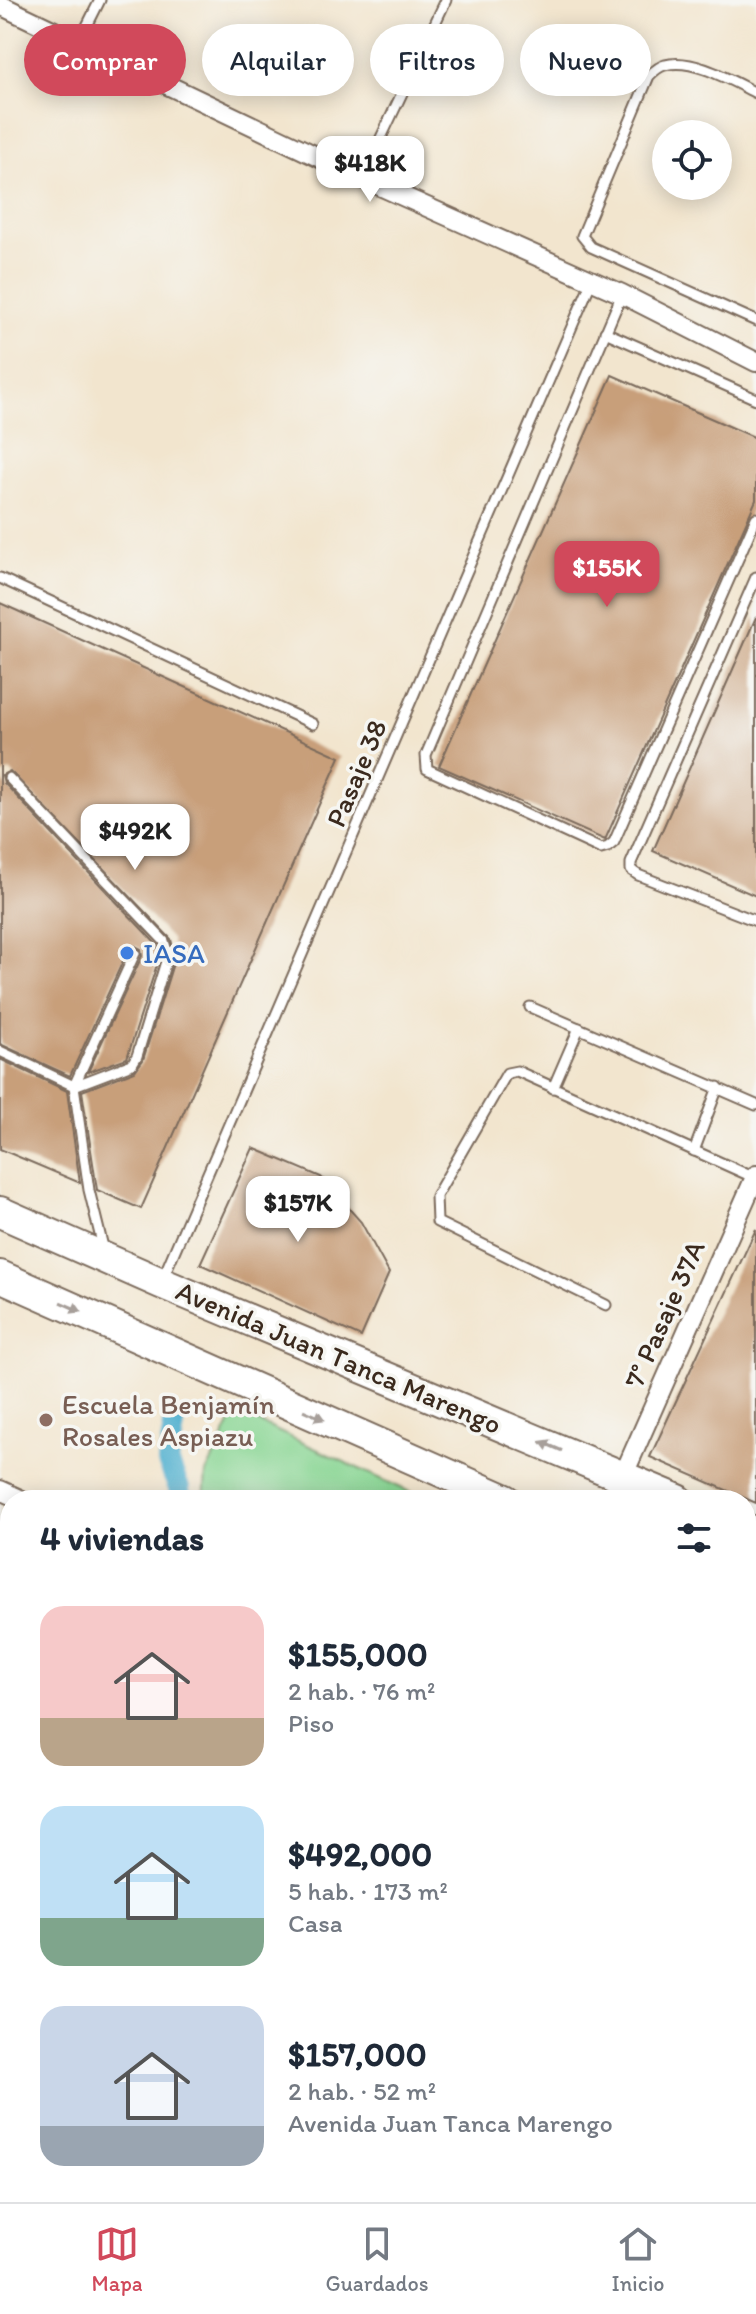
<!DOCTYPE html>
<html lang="es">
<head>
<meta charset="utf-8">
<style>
	:root { --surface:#fff; --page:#f2f2f3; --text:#1f2937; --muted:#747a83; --line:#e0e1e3; --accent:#d1495b }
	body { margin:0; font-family:Itim,sans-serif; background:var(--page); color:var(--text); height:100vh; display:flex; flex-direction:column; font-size:30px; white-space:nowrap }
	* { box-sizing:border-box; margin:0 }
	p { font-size:26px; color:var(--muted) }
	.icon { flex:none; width:44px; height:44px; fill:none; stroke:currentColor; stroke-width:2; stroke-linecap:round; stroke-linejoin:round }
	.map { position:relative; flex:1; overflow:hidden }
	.drawer { position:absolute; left:0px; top:1490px; width:756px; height:712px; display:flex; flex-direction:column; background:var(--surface); border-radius:32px 32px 0 0; box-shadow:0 4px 20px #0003 }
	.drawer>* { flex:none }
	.guide { position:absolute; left:24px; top:24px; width:708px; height:72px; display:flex; gap:16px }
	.controls { position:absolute; left:652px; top:120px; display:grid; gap:16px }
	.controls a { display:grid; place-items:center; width:80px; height:80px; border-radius:50%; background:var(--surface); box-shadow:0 4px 20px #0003; font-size:40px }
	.price { position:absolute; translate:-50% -68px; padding:0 18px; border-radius:16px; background:#fff; color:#222; font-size:26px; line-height:52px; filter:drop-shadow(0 2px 4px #0008) }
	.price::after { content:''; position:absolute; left:50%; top:48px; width:24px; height:18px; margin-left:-12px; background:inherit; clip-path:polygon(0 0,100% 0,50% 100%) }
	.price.active { background:var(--accent); color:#fff }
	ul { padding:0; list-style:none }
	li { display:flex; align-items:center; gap:24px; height:200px; padding:0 40px }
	li span { display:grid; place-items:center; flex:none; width:224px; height:160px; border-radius:24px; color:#555 }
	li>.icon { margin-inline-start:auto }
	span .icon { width:96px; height:96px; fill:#fffc; stroke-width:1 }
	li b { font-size:34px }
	h2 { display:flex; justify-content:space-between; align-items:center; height:96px; padding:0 40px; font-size:34px }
	.tag { padding:0 28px; border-radius:36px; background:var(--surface); box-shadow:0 4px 20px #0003; font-size:28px; line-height:72px }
	.tag.active { background:var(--accent); color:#fff }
	.menu { display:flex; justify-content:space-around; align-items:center; height:112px; border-top:2px solid var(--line); background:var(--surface); font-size:22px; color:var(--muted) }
	.menu a { display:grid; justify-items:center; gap:4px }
	.menu .active { color:var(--accent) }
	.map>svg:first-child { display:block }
</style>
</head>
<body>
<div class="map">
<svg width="756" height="2202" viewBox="0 0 756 2202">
	<rect width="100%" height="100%" fill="#f6f6f2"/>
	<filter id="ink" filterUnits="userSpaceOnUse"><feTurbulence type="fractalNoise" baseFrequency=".0125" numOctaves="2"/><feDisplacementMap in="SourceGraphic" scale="16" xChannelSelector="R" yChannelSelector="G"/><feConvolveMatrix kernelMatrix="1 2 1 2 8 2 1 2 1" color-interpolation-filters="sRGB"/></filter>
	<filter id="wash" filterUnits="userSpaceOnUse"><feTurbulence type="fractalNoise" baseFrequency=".006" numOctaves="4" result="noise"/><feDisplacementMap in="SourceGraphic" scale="32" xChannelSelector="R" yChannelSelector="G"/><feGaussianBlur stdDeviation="1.8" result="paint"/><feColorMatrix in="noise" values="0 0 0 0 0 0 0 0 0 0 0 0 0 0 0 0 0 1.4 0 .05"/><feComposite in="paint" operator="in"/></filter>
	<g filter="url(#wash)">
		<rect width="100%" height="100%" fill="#f2e5ce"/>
		<polygon fill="#8ad694" stroke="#628059" stroke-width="2" points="236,1412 427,1500 204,1500 206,1473"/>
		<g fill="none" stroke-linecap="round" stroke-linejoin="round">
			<polyline stroke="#51b0cf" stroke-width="22" points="175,1419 168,1462 179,1488 180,1500"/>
		</g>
		<g id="blocks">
			<g fill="#c89f7a">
				<polygon points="612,375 756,438 756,500 605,840 439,766"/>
				<polygon points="0,603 340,757 141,1209 97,1190 82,1091 135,1071 143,1060 175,957 171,939 10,771 2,775 4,783 157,945 160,955 127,1058 88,1072 142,956 141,949 135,946 128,950 70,1076 0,1044"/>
				<polygon points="756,617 756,896 653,851"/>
				<polygon points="0,1059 67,1091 80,1183 0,1149"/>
				<polygon points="253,1148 321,1177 361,1222 389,1273 361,1337 200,1264"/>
				<polygon points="756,1229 756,1503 650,1457"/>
			</g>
		</g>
	</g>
	<g filter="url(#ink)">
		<use href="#blocks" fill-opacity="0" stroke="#7b6b5c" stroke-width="2"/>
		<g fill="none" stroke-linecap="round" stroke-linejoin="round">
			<defs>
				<g id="lane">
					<polyline points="79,42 100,0"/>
					<path d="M756,93C732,81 692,57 665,65C660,66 653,72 649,76L582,236L591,247L756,321"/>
					<polyline points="362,178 446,0"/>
					<polyline points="622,294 426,755 427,769 601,849 608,847 614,842 756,518"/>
					<polyline points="605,332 756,399"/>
					<polyline points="756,577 631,863 631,870 638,875 756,921"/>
					<polyline points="0,578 313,724"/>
					<polyline points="9,778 164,941 168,955 137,1056 132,1064 74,1086 135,953"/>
					<polyline points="530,1007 756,1105"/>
					<polyline points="0,1051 74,1086 89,1190 104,1251"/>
					<polyline points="553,1088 579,1028"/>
					<polyline points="694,1151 718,1087"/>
					<polyline points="162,1280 592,280"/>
					<polyline points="606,1305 437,1222 436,1196 507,1073 517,1071 755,1178"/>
				</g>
				<g id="street">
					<polyline points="0,5 362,178 622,294 756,362"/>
					<polyline points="623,1476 756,1175"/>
					<polyline points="0,1490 22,1500"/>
					<polyline points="0,1825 10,1800"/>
					<polyline points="746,1924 756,1902"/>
					<polyline points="0,1965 10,1943"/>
					<polyline points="746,2119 756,2123"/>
					<polyline points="659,2192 681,2202"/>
					<polyline points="623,2202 627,2192"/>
				</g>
				<g id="secondary">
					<polyline points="746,1756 756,1734"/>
					<polyline points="546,2202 550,2192"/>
				</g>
				<g id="primary">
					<polyline points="0,1212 161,1283 678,1500"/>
					<polyline points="0,1276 506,1500"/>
					<polyline points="746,1529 756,1533"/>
					<polyline points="746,1554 756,1562"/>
					<polyline points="746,1609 756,1613"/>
				</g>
			</defs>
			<use href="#lane" stroke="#7b6b5c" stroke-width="13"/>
			<use href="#street" stroke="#7b6b5c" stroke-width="22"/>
			<use href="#secondary" stroke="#7b6b5c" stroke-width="30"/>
			<use href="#primary" stroke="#7b6b5c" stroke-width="34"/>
			<g stroke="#7b6b5c" stroke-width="4" stroke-dasharray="6 6" stroke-linecap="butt">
				<polyline points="0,1599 10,1604"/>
				<polyline points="0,1680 10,1684"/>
				<polyline points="0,1756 10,1760"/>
				<polyline points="0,1850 10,1856"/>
				<polyline points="0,2163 10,2140"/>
				<polyline points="67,2202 71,2192"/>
				<polyline points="155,2202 159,2192"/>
				<polyline points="256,2202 260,2192"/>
				<polyline points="346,2202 351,2192"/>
				<polyline points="429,2202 434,2192"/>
			</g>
			<use href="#lane" stroke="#fff" stroke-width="9"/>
			<use href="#street" stroke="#fff" stroke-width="18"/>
			<use href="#secondary" stroke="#fff" stroke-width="26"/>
			<use href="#primary" stroke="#fff" stroke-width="30"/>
		</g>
		<defs><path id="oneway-solid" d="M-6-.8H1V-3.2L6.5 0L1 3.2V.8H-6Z" transform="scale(2)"/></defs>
		<g fill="#a79f9a">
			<use href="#oneway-solid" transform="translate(71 1307) rotate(24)"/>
			<use href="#oneway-solid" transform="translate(314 1415) rotate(24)"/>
			<use href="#oneway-solid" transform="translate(551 1446) rotate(-157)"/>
		</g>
	</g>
	<circle fill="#3f7fe0" stroke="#f6f6f2" stroke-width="3" cx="127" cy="953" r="8"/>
	<circle fill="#8d6e63" stroke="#f6f6f2" stroke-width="3" cx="46" cy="1420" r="8"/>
	<g text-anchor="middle" stroke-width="7" stroke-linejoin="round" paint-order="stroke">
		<g font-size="28" fill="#3b2a1e" stroke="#f6f6f2">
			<text transform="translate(356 773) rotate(-67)" y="10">Pasaje 38</text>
			<text transform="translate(664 1314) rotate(-66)" y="10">7° Pasaje 37A</text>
			<text transform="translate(339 1357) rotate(23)" y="10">Avenida Juan Tanca Marengo</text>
		</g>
		<g font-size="28" fill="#366cbe" stroke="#f6f6f2" text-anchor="start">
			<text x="143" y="963">IASA</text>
		</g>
		<g font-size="28" fill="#785e54" stroke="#f6f6f2" text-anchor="start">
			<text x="62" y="1414">Escuela Benjamín<tspan x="62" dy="32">Rosales Aspiazu</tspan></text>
		</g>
	</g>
</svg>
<div class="controls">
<a><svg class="icon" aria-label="locate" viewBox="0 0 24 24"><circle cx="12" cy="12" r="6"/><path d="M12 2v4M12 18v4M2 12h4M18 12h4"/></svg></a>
</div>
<b class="price" style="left:370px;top:204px">$418K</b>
<b class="price active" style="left:607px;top:609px">$155K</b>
<b class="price" style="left:135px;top:872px">$492K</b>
<b class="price" style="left:298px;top:1244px">$157K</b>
<div class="guide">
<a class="tag active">Comprar</a>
<a class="tag">Alquilar</a>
<a class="tag">Filtros</a>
<a class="tag">Nuevo</a>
</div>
<section class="drawer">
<h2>4 viviendas<svg class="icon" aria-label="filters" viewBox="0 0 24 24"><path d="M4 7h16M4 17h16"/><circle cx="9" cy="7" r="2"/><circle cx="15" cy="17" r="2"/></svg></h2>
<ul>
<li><span style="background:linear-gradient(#f6c9c9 70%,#b9a48a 0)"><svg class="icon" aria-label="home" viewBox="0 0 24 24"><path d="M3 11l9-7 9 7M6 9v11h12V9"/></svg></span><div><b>$155,000</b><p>2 hab. · 76 m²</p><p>Piso</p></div></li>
<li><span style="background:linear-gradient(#bfe0f5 70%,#7fa58c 0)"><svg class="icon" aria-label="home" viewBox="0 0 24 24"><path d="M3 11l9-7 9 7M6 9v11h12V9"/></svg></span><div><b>$492,000</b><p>5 hab. · 173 m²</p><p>Casa</p></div></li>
<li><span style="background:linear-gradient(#c9d6e8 75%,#9aa5b1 0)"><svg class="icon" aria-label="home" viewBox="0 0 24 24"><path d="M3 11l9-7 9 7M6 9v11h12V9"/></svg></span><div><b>$157,000</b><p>2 hab. · 52 m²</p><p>Avenida Juan Tanca Marengo</p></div></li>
</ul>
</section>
</div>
<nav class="menu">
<a class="active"><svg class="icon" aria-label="map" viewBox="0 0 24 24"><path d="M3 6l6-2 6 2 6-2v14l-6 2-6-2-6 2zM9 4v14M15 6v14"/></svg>Mapa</a>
<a><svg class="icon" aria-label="saved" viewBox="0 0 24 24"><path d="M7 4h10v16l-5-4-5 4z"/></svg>Guardados</a>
<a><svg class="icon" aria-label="home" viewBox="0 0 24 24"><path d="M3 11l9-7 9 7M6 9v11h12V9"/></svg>Inicio</a>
</nav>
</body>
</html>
